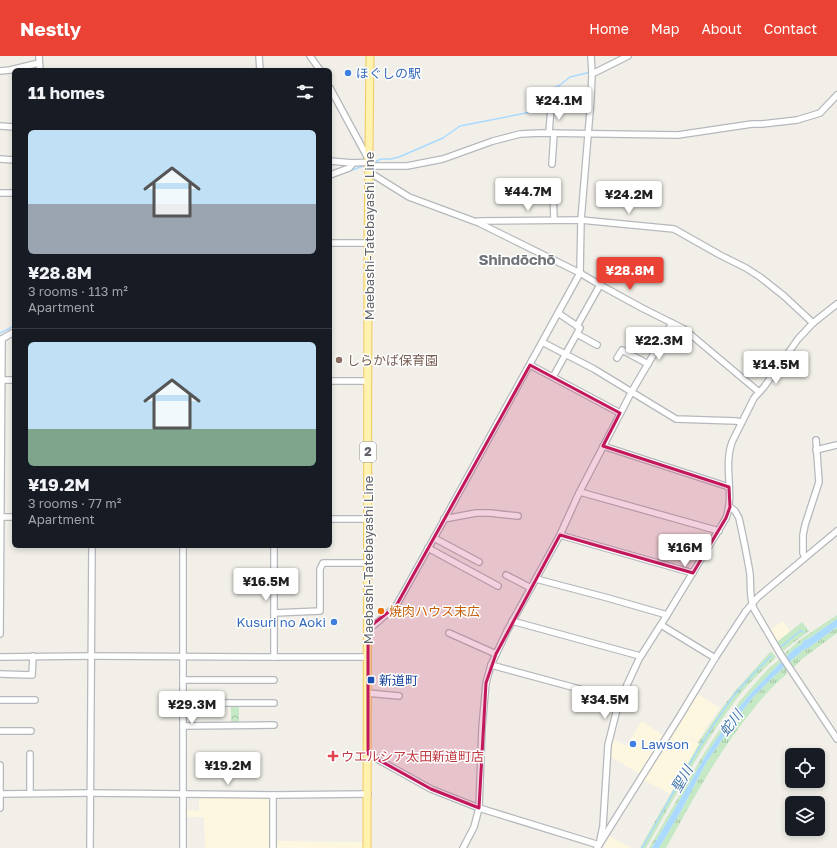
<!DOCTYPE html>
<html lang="en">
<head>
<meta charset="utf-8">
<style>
	:root { --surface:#171b24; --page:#242831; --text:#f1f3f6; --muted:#9ea1a6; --line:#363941; --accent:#ea4335 }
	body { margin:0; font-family:"Golos Text","Noto Sans JP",sans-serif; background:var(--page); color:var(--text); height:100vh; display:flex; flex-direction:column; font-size:15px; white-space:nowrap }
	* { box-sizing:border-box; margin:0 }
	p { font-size:13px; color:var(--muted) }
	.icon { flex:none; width:22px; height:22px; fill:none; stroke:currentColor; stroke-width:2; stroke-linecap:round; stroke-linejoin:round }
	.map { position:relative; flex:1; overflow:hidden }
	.sheet { position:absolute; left:12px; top:12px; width:320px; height:480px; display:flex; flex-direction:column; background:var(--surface); border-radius:6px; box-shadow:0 2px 6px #0003 }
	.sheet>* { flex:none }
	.fabs { position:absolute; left:785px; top:692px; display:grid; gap:8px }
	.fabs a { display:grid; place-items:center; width:40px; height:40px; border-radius:6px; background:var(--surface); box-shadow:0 2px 6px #0003; font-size:20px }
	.price { position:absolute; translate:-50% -34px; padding:0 9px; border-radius:4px; background:#fff; color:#222; font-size:13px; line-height:26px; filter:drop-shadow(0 1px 2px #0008) }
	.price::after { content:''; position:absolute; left:50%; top:24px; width:12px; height:9px; margin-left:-6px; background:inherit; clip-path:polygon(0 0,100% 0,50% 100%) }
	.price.on { background:var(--accent); color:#fff }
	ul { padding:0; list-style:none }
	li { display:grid; align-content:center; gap:8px; height:212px; padding:0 16px }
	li+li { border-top:1px solid var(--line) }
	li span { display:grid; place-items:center; height:124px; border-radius:6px; color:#555 }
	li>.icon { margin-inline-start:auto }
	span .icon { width:72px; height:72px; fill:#fffc; stroke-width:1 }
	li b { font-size:17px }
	h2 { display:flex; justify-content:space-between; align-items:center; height:48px; padding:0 16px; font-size:17px }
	header { display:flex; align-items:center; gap:24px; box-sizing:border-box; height:56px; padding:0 20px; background:var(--accent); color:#fff }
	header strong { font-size:19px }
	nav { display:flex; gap:22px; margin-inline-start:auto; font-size:14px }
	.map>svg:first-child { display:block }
</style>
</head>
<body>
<header>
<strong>Nestly</strong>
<nav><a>Home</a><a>Map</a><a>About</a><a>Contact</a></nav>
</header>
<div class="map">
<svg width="837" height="792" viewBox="0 0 837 792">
	<defs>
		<pattern id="grass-tufts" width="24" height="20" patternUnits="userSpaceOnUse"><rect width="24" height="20" fill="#c5e8c5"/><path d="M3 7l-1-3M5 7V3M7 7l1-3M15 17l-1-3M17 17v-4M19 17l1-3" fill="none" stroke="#a3c0a4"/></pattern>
		<pattern id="park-crowns" width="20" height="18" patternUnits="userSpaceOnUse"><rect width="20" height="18" fill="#c5e8c5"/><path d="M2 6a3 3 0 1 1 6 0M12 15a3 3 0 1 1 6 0" fill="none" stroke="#a3c0a4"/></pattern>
	</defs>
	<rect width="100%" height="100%" fill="#f1efe8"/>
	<g fill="#fef7e0">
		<polygon points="783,565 790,576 777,586 770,574"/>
		<polygon points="698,638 720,652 707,670 698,686 683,678 699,688 670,738 644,724"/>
		<polygon points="642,665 664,680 640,718 611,701 613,683 626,690"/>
		<polygon points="199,740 269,741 271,742 270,792 205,792 204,761 184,761 184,754 199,755"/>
		<polygon points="610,780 631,792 604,792"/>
		<polygon points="275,785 362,786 362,792 275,792"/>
	</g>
	<g fill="url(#grass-tufts)">
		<polygon points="837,559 837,563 810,582 803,585 802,588 793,594 751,637 735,656 706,699 652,792 649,792 703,699 720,673 740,645 751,632 769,612 784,600 784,598 801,583"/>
		<polygon points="802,566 809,575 784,594 781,595 778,590 779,589 777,586"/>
		<path d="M837,571V577L802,603L793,612L792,611L786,616L787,618C773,629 762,642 751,656C717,698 692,745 666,792H659L682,753L706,707L734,666L753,641L770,624L785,610L803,594L808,592Z"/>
		<path d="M771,595L776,601C763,614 749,627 738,641C702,688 675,741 646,792H640L699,688L698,687L722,652L736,634Z"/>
	</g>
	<rect fill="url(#park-crowns)" x="231" y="647" width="8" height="23"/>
	<polygon fill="#aadaff" points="837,563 837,571 808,592 803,594 785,610 770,624 753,641 734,666 706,707 682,753 659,792 652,792 706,699 735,656 751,637 793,594 802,588 803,585 810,582"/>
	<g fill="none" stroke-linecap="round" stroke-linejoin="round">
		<g stroke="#aadaff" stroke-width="1.5">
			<polyline points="372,107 381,103 391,103 399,101 443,82 460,70 531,56 547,44 551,36 554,32 560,29 570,21 591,16"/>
			<polyline points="330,122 366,109"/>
			<polyline points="0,277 14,270"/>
			<polyline points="782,590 799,576 801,575 803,576"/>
			<path d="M642,792C672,740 699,686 735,638C746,625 759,612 771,600"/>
		</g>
		<defs>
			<g id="minor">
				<polyline points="39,0 40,14"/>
				<polyline points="259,0 260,14"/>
				<polyline points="310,0 320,14"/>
				<polyline points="0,15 10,14 39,7"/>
				<polyline points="592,18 628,0"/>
				<polyline points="330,32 370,106 353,107 330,105"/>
				<polyline points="0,70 14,71"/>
				<polyline points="549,77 551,51"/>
				<polyline points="0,103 14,104"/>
				<polyline points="552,108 554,77"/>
				<polyline points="369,110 407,110 443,103 493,85 520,78 541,77 678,79 752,68 762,68 797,64 820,57 837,39"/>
				<polyline points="369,116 409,141 479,167 580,217 600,229 642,252 684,273 759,336"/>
				<polyline points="330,119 349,112 353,107"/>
				<polyline points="553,133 554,164"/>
				<polyline points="0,137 14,137"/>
				<polyline points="478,165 581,164 674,173 720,199 746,212 760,221 784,240 813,267"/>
				<polyline points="330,187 368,187"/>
				<polyline points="577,270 600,229"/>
				<polyline points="577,278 597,289"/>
				<polyline points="0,284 14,276"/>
				<polyline points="542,286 594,313 676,363 736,365 741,366"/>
				<polyline points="617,302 622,294 648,308"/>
				<polyline points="530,309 620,357"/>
				<polyline points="553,321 580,272 558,257"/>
				<polyline points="0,324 14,324"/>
				<polyline points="330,325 368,325"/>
				<polyline points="603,390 729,431"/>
				<polyline points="816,394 837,389"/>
				<polyline points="580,436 719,475"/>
				<path d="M730,451L735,455L739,462C743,481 747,499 750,518C751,530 749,542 754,553L781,599L837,683"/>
				<polyline points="0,461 14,461"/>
				<polyline points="330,463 368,463"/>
				<polyline points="444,463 476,457 490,457 518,460"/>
				<polyline points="560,479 693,517"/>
				<polyline points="434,482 479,506"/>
				<polyline points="428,492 498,530"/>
				<polyline points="805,501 803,497 803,479 805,469 819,426 816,384"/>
				<polyline points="506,519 531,532"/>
				<polyline points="536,523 608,542 667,559"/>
				<polyline points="274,557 320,555 320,513 323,507 368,507"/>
				<polyline points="512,565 640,600"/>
				<polyline points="661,569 715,602"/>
				<polyline points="368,572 374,569 396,550 434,482 580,217 581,164 591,43 592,18 591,0"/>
				<polyline points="449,577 496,598"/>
				<polyline points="0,578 2,283"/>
				<polyline points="0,601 92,600 274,601 368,601"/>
				<polyline points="274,601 274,490"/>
				<polyline points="491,609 620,644"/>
				<polyline points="0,618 32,619 33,600"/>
				<polyline points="183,624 274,624"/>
				<polyline points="367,637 399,640"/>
				<polyline points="0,644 35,644"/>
				<polyline points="183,647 274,647"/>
				<polyline points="183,670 274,669"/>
				<polyline points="0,675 31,675"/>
				<polyline points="30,698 30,737"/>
				<path d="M368,698L431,733L479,752L599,789L603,770L608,689L616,657L620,644L639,603L667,559L726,462C735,438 723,411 732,386L754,342L764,331L798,283L813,267L837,248"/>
				<polyline points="0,709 0,752"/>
				<polyline points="0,738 90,737 273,739 368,738"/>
				<polyline points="273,739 273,792"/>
				<polyline points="90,792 92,490"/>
				<polyline points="183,792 183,490"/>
				<polyline points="463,792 474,771 479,752 482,672 486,627 491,609 507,575 560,479 579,437 632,335 672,267"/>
				<polyline points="597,792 678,663 715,602 746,555 758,541 837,475"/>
			</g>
			<polyline id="major" points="367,792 368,187 370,0"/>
		</defs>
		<use href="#minor" stroke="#b5b8bc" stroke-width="8"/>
		<use href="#major" stroke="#f2c960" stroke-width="9"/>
		<use href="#minor" stroke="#fff" stroke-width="5.5"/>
		<use href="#major" stroke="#fff2af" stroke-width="7"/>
	</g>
	<path fill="#c2185b" fill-opacity="0.2" stroke="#c2185b" stroke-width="3" stroke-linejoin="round" d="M530,309L620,357L603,390L729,431L730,451L726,462L693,517L560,479L496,598L486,627L479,752L431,733L368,698V572L396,550Z"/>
	<g fill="#3f7fe0" stroke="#fff" stroke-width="1.5">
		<circle cx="348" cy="17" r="4"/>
		<circle cx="334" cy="566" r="4"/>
		<circle cx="633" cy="688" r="4"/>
	</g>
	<circle fill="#8d6e63" stroke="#fff" stroke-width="1.5" cx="339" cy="304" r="4"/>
	<circle fill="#e8710a" stroke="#fff" stroke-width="1.5" cx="381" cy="555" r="4"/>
	<rect fill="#1a4fb4" stroke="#fff" stroke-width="1.5" x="367" y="620" width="8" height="8" rx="2"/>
	<path fill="#e0444e" stroke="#fff" stroke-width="1.5" d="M331 694h4v4h4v4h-4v4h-4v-4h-4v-4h4z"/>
	<g text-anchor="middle" stroke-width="3" stroke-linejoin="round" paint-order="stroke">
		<rect fill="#fff" stroke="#8f9295" stroke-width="1" x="360" y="386" width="16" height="20" rx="3"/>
		<g font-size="12" font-weight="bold" fill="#5f6368">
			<text x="368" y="400">2</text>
		</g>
		<g font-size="13" fill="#366cbe" stroke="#fff" text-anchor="start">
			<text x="356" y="22">ほぐしの駅</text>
			<text x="326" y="571" text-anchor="end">Kusuri no Aoki</text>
			<text x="641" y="693">Lawson</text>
		</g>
		<g font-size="13" fill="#5f6368" stroke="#fff">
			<text transform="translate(369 180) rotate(-90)" y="5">Maebashi-Tatebayashi Line</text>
			<text transform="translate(368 504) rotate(-90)" y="5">Maebashi-Tatebayashi Line</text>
		</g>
		<g font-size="13" fill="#785e54" stroke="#fff" text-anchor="start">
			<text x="347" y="309">しらかば保育園</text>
		</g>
		<g font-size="13" fill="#c56008" stroke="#fff" text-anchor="start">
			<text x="389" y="560">焼肉ハウス末広</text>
		</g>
		<g font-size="13" fill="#164399" stroke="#fff" text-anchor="start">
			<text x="379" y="629">新道町</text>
		</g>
		<g font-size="13" fill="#be3a42" stroke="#fff" text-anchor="start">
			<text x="341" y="705">ウエルシア太田新道町店</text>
		</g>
		<g font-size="14" font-style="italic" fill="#4174aa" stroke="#fff">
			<text transform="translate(731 667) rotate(-53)" y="5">蛇川</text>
			<text transform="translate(682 723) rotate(-60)" y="5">聖川</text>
		</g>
		<g font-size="15" font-weight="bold" fill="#70757a" stroke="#fff">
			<text x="517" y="209">Shindōchō</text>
		</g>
	</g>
</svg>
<div class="fabs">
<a><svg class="icon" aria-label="locate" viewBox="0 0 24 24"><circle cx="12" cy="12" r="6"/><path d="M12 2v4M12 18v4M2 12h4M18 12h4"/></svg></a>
<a><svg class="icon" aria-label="layers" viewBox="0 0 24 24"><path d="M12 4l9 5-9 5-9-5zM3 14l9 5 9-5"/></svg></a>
</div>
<b class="price" style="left:559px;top:65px">¥24.1M</b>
<b class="price" style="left:528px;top:156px">¥44.7M</b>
<b class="price" style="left:629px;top:159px">¥24.2M</b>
<b class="price on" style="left:630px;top:235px">¥28.8M</b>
<b class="price" style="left:659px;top:305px">¥22.3M</b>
<b class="price" style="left:776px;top:329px">¥14.5M</b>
<b class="price" style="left:685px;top:512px">¥16M</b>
<b class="price" style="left:266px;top:546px">¥16.5M</b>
<b class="price" style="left:605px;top:664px">¥34.5M</b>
<b class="price" style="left:192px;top:669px">¥29.3M</b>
<b class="price" style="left:228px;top:730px">¥19.2M</b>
<section class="sheet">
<h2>11 homes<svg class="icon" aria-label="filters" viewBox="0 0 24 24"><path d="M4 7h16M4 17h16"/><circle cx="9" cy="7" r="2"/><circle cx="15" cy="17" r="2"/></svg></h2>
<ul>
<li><span style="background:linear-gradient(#bfe0f5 60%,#9aa5b1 0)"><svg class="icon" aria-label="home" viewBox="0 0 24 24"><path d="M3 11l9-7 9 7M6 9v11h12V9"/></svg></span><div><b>¥28.8M</b><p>3 rooms · 113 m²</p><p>Apartment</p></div></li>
<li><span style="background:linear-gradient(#bfe0f5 70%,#7fa58c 0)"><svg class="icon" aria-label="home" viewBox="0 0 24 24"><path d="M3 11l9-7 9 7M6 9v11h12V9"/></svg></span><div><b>¥19.2M</b><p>3 rooms · 77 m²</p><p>Apartment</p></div></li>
</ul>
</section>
</div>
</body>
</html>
